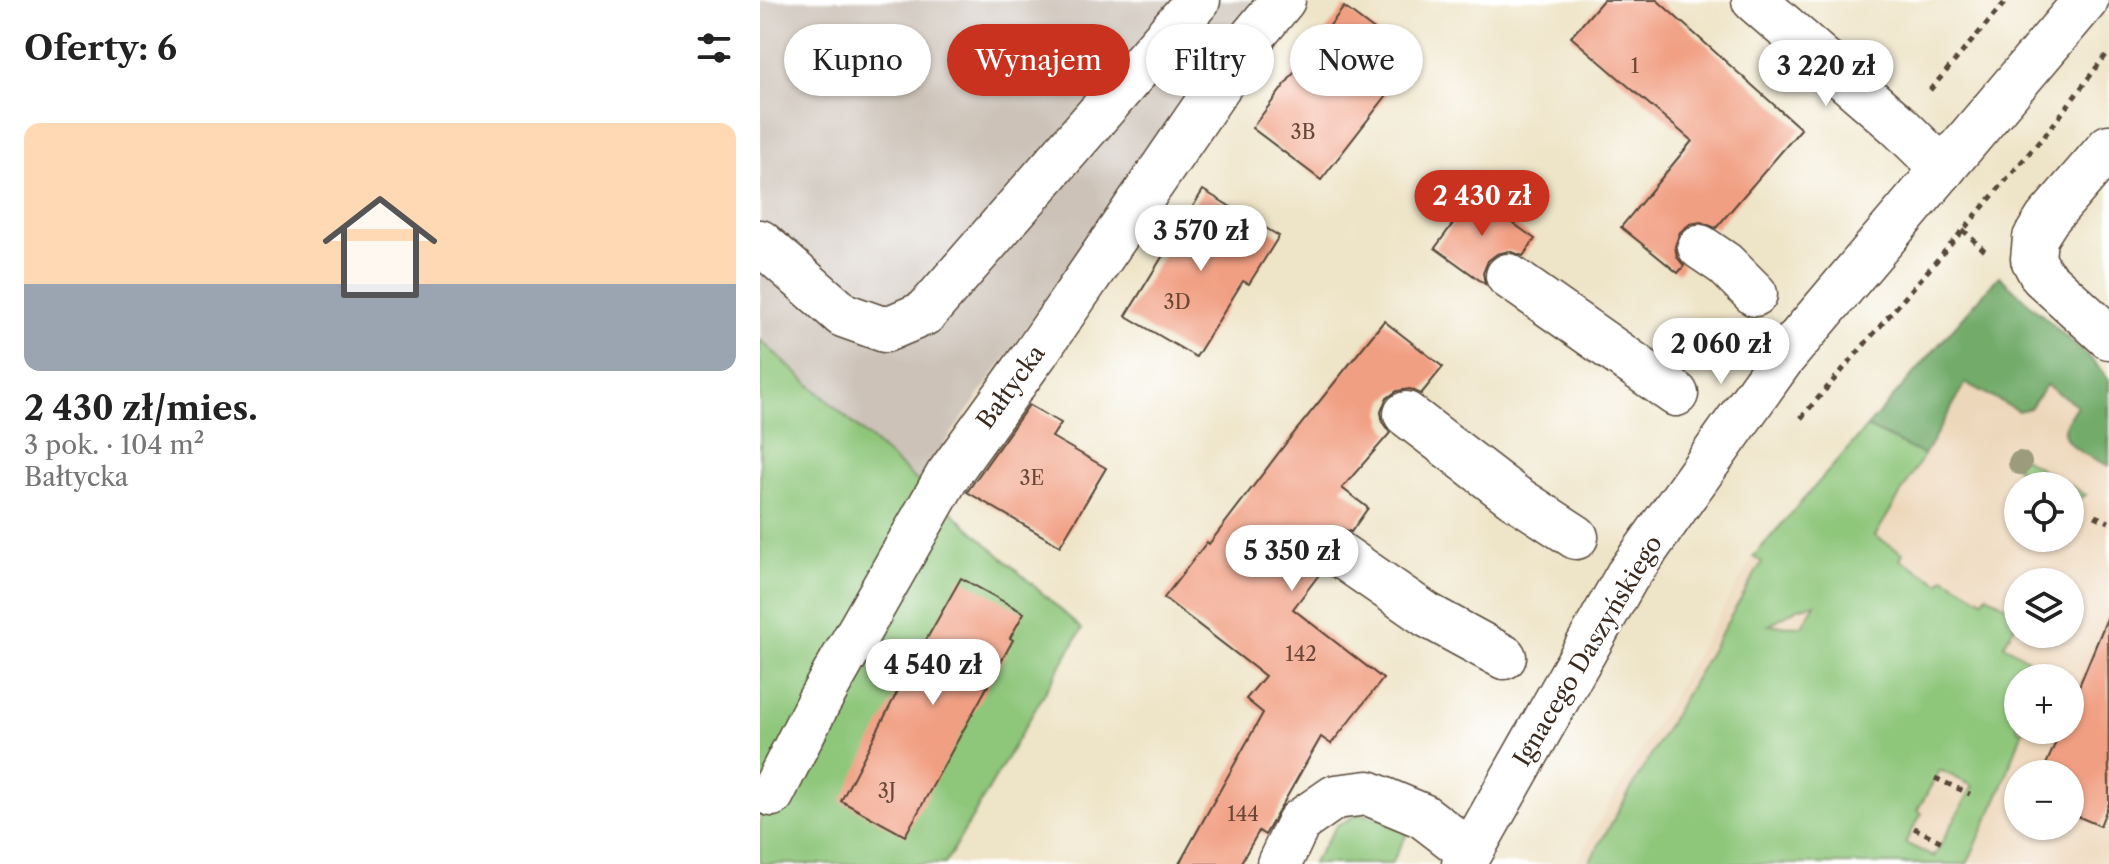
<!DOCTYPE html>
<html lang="pl">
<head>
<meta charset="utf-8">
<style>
	:root { --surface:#fff; --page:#f6f6f6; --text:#222; --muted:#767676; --accent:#c8321e }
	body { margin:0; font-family:"Libre Caslon Text",serif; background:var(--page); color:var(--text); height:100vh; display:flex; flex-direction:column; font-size:30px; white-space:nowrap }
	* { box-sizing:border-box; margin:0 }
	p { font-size:26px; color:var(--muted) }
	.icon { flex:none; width:44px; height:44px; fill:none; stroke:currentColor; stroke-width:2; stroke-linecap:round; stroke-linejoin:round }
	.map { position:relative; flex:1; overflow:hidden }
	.panel { display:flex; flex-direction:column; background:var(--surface); width:760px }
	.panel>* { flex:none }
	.top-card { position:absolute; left:24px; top:24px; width:760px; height:72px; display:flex; gap:16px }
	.controls { position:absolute; left:1244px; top:472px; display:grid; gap:16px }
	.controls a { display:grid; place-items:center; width:80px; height:80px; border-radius:50%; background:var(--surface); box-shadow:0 2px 6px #0004; font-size:40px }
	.price { position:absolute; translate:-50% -68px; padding:0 18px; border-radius:28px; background:#fff; color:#222; font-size:26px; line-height:52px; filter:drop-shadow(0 2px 4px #0008) }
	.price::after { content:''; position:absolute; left:50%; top:48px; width:24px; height:18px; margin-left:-12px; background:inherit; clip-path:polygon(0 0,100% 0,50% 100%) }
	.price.selected { background:var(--accent); color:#fff }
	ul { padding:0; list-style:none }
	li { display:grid; align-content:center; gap:16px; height:424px; padding:0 24px }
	li span { display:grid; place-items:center; height:248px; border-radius:16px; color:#555 }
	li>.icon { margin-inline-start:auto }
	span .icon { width:144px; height:144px; fill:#fffc; stroke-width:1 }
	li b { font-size:34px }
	h2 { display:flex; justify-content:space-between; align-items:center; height:96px; padding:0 24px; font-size:34px }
	.pill { padding:0 28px; border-radius:36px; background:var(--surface); box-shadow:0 2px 6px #0004; font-size:28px; line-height:72px }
	.pill.selected { background:var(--accent); color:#fff }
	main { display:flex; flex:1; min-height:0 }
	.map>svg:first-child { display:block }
</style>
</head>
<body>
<main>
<section class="panel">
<h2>Oferty: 6<svg class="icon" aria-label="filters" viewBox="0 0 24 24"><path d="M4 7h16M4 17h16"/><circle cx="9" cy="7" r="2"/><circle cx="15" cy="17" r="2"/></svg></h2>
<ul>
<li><span style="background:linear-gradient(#ffd9b3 65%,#9aa5b1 0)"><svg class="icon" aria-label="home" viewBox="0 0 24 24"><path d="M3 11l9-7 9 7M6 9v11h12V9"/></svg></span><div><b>2 430 zł/mies.</b><p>3 pok. · 104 m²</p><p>Bałtycka</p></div></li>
</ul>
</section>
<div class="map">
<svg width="1349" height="864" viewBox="0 0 1349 864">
	<rect width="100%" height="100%" fill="#fff"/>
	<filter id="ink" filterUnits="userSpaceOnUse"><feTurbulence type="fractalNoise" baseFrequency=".0125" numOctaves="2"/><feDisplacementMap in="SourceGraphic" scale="16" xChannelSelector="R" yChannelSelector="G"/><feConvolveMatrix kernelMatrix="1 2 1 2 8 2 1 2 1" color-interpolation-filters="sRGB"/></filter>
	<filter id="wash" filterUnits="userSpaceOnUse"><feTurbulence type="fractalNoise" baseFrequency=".006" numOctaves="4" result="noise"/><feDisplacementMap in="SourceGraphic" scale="32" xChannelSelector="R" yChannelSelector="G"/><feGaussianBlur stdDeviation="1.8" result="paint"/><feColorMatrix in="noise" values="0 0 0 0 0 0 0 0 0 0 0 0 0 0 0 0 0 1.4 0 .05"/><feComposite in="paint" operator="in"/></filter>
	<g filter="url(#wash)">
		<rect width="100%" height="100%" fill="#eee4c7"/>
		<path fill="#edd7ba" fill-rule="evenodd" d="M1239,276L1334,362L1349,380V864H815L993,557ZM1258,486H1310V538H1258ZM1258,582H1310V634H1258ZM1258,678H1310V730H1258ZM1258,774H1310V826H1258Z"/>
		<polygon fill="#ccc2b8" points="0,0 500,0 158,481 0,340"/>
		<g fill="#8ec67a" stroke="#64784c" stroke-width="2" fill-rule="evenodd">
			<polygon points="0,340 322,629 185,864 0,864"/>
			<path d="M1107,427L1164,455L1115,536L1143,553L1140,559L1180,583L1184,577L1223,600L1227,595L1258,613V620L1244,645L1268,659V678H1258V730H1263L1241,790L1207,864H828L1002,562L993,557ZM1055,604L1042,626L1009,625L1038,608ZM1180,770L1213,786L1174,857L1145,843L1162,813L1157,811Z"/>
			<polygon points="1257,458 1263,458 1326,495 1312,502 1310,486 1285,486 1255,467"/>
			<polygon points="599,814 638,822 647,834 631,864 552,864 577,825"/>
		</g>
		<path fill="#72ab6a" stroke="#566a44" stroke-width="2" d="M1239,276L1334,362L1349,380V466C1336,459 1302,448 1304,429C1306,421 1313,412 1317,405L1286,385L1270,408L1258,411L1206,383L1164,455L1107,427Z"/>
		<g id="blocks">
			<g fill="#f19f82">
				<polygon points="843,0 897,0 1041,129 956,228 941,222 930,224 920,232 915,246 917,257 924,266 918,273 861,227 932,141 811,37"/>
				<polygon points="584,7 654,60 561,180 492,128"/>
				<polygon points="443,190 519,236 489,284 483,281 436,357 366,316"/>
				<polygon points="714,195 775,239 763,256 749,251 737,254 728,261 723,273 725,284 675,248"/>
				<polygon points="624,321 683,367 661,394 650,389 637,391 626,399 621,412 623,423 630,433 582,488 608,508 591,532 577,527 565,530 556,537 551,551 553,562 561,572 533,609 623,679 571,744 561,737 505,835 499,831 480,864 419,864 503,713 486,699 505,676 404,598 447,542 449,544 530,438"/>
				<polygon points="269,405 301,423 292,437 346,468 300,546 207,492"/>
				<polygon points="201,578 264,613 250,638 253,640 145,836 81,801 144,679"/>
				<polygon points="1348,616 1349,803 1340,826 1310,813 1310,774 1282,774 1301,730 1310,730 1310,708"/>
			</g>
		</g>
	</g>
	<g filter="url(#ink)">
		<use href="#blocks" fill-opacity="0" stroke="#564637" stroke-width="2"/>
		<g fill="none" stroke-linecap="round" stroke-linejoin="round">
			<defs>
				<g id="minor">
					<polyline points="994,0 1139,126 1183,169"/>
					<polyline points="1349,147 1287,219 1275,238 1273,259 1282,276 1349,337"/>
					<polyline points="0,242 83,315 125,330 165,313 438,0"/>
					<polyline points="940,247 965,264 995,294"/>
					<polyline points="748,276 916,394"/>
					<polyline points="646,414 753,496 816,537"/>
					<polyline points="576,552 667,615 744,657"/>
					<polyline points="12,794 58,703 188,475 276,353 493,36 523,0"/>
					<polyline points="519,864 539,822 575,797 608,793 663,816 710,852"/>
					<polyline points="704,864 867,576 1021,360 1326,0"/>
				</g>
			</defs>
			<use href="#minor" stroke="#564637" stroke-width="47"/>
			<g stroke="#564637" stroke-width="5" stroke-dasharray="6 6" stroke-linecap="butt">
				<polyline points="1170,90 1247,0"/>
				<polyline points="1203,230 1225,251"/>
				<polyline points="1041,418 1290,129 1349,51"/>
				<polyline points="1335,516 1349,522"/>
				<polyline points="1175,778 1210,794"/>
				<polyline points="1154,828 1182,842"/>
			</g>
			<use href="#minor" stroke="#fff" stroke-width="44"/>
		</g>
		<circle fill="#9c9c7c" cx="1260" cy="463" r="12"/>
	</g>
	<g text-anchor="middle" stroke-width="6" stroke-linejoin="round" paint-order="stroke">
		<g font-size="20" fill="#684737">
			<text x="875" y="73">1</text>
			<text x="543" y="139">3B</text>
			<text x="417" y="309">3D</text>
			<text x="272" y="485">3E</text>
			<text x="541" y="661">142</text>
			<text x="127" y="798">3J</text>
			<text x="483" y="821">144</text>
		</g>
		<g font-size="24" fill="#3b2a1e" stroke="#fff">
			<text transform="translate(251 387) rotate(-54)" y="8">Bałtycka</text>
			<text transform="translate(828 651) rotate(-59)" y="8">Ignacego Daszyńskiego</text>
		</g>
	</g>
</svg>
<div class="controls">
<a><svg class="icon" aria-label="locate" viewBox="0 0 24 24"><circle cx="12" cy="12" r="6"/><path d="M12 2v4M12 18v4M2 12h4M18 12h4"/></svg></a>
<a><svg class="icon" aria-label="layers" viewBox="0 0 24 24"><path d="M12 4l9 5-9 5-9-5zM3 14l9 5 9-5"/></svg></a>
<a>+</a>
<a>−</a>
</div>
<b class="price" style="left:1066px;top:108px">3 220 zł</b>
<b class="price selected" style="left:722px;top:238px">2 430 zł</b>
<b class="price" style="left:441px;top:273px">3 570 zł</b>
<b class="price" style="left:961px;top:386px">2 060 zł</b>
<b class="price" style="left:532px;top:593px">5 350 zł</b>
<b class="price" style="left:173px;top:707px">4 540 zł</b>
<div class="top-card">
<a class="pill">Kupno</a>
<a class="pill selected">Wynajem</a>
<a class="pill">Filtry</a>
<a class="pill">Nowe</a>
</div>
</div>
</main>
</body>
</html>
